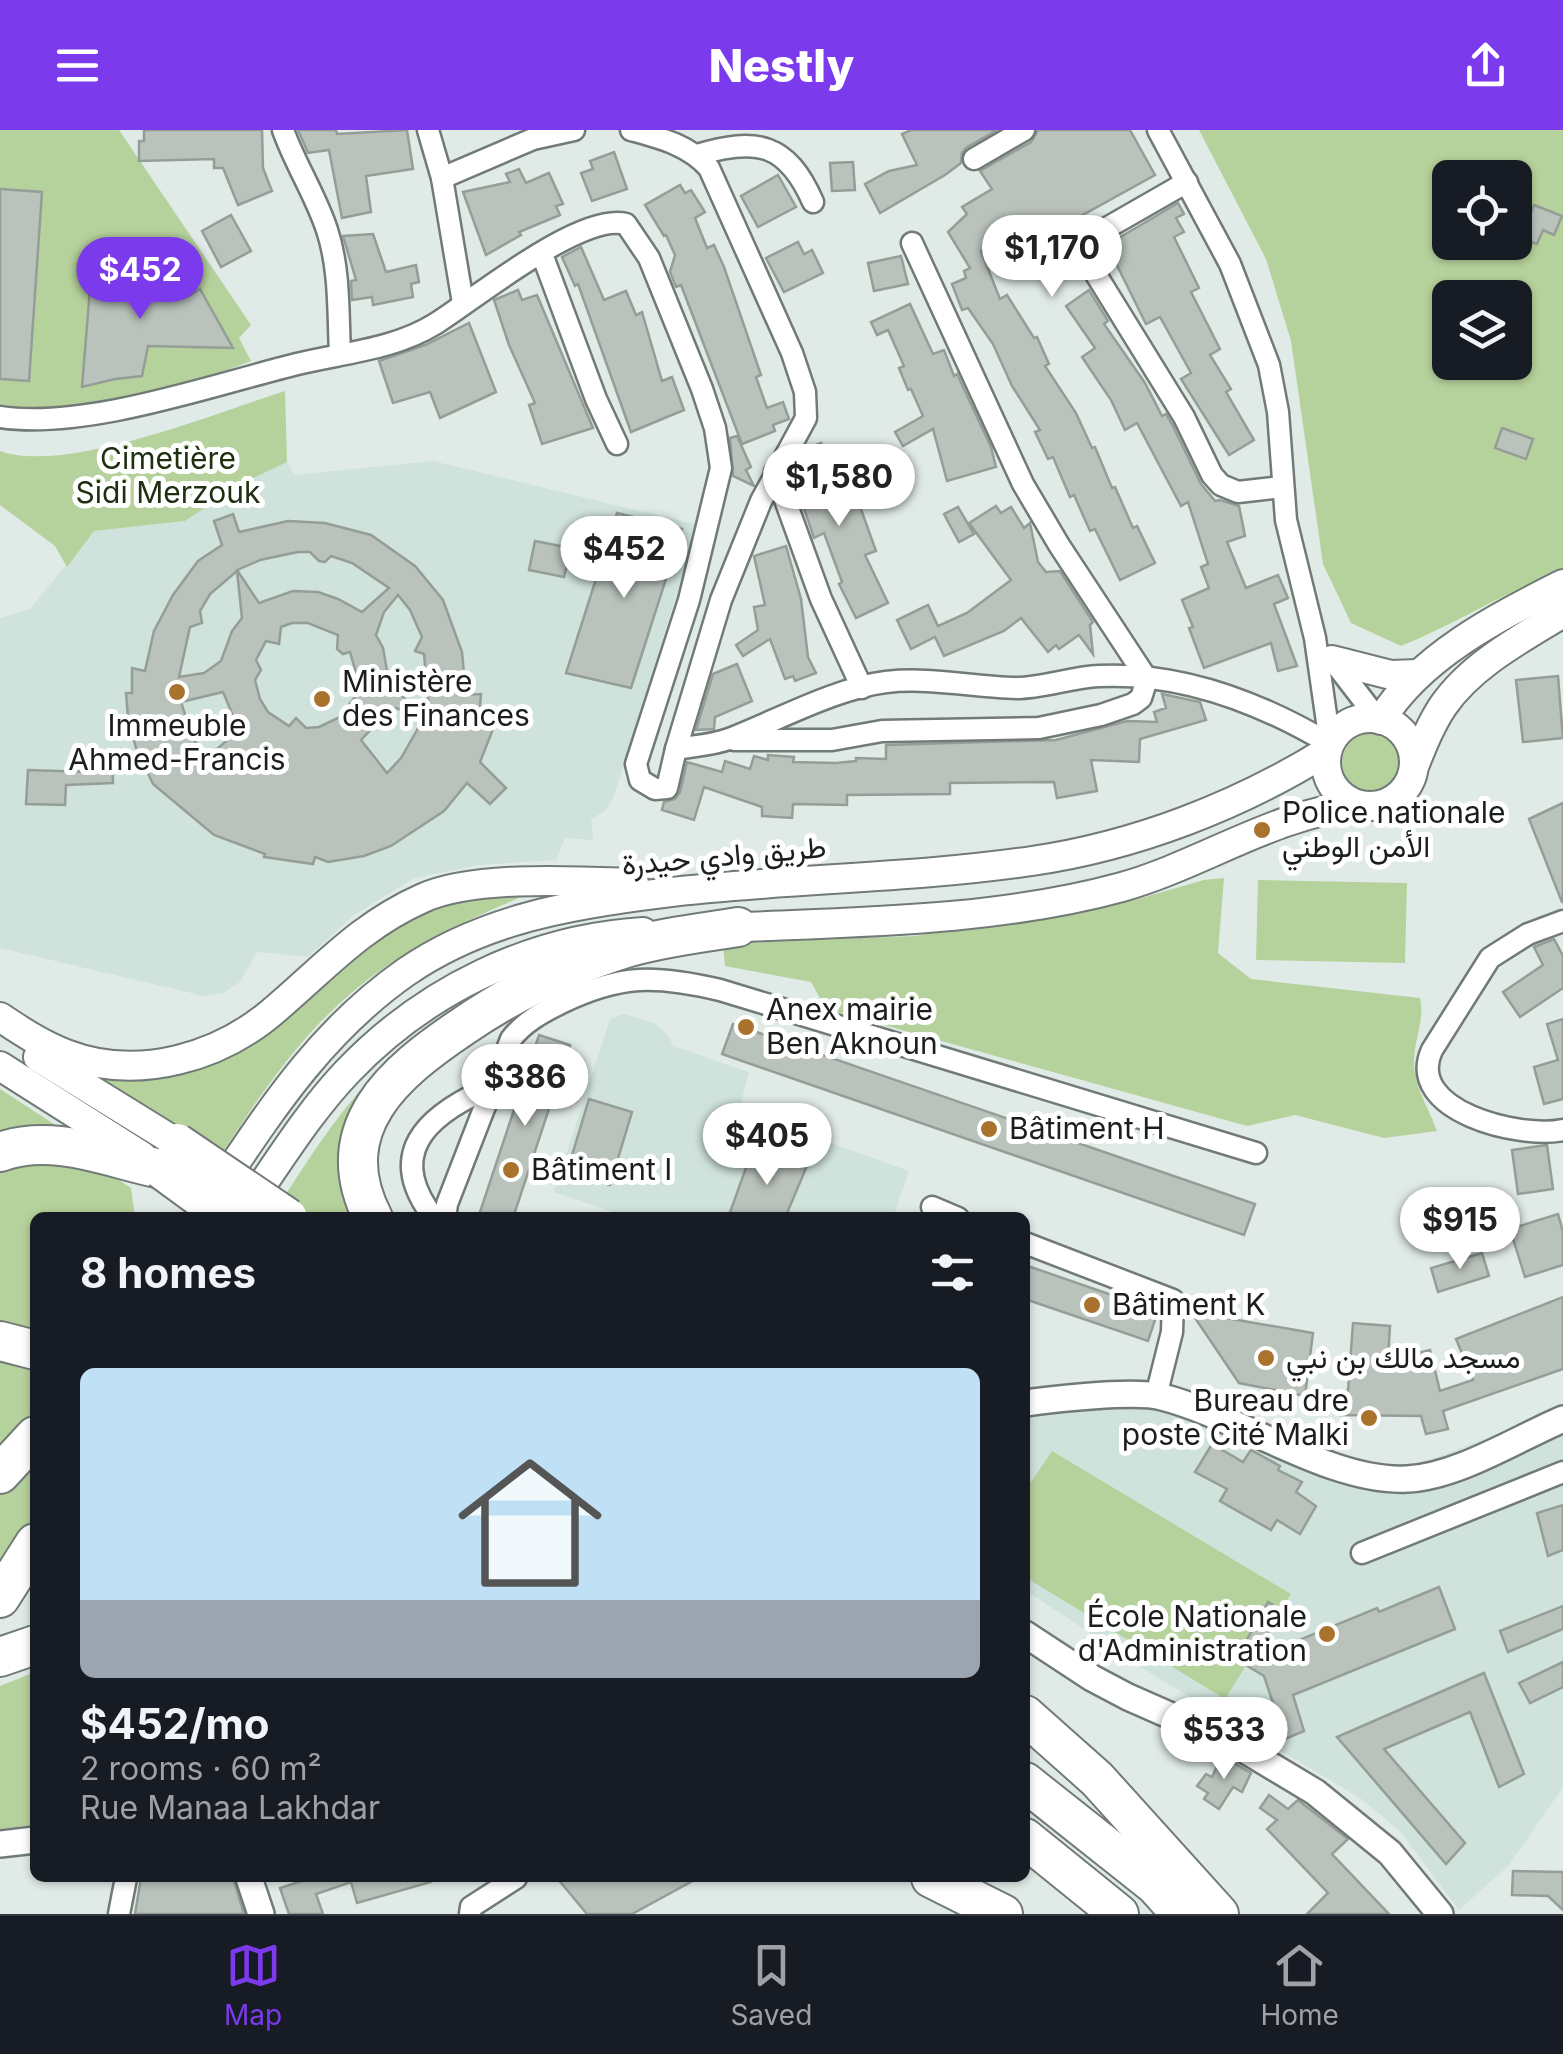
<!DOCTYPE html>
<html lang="en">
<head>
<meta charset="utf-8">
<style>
	:root { --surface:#171b24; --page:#20242c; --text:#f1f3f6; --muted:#9ea1a6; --line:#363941; --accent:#7c3aed }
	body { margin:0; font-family:Inter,Vazirmatn,sans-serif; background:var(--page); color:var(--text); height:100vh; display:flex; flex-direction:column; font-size:38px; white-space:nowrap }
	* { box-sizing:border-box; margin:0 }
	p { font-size:32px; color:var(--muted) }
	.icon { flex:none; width:55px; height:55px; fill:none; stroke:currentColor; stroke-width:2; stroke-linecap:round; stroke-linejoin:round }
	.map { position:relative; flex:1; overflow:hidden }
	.drawer { position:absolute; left:30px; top:1082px; width:1000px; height:670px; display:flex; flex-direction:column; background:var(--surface); border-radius:15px; box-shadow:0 2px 8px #0004 }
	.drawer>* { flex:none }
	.controls { position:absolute; left:1432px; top:30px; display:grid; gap:20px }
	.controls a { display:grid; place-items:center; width:100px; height:100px; border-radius:15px; background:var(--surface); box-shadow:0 2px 8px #0004; font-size:50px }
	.price { position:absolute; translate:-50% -85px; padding:0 22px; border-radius:35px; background:#fff; color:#222; font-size:32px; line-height:65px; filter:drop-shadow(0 2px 5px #0008) }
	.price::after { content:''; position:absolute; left:50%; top:60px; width:30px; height:22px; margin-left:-15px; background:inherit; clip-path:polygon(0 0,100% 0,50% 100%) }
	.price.selected { background:var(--accent); color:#fff }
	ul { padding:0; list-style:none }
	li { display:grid; align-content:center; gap:20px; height:530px; padding:0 50px }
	li span { display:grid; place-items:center; height:310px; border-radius:15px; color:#555 }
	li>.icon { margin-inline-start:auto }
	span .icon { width:180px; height:180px; fill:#fffc; stroke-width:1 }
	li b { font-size:42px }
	h2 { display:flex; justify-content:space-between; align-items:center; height:120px; padding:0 50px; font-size:42px }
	header { display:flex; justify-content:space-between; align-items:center; height:130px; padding:0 50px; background:var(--accent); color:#fff; font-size:45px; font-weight:800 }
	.tab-bar { display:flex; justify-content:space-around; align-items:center; height:140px; border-top:2px solid var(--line); background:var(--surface); font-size:28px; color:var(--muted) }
	.tab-bar a { display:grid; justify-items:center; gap:5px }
	.tab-bar .selected { color:var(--accent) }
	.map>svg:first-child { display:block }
</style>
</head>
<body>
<header><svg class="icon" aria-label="menu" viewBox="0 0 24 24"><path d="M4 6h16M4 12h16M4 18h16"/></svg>Nestly<svg class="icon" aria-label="share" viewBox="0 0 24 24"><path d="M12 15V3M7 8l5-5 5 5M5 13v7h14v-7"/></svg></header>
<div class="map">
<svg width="1563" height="1784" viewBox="0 0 1563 1784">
	<rect width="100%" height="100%" fill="#e0ebe7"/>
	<g fill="#cfe2db">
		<polygon points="433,331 698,395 613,669 605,681 591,689 593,710 565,708 556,730 479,735 414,748 354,785 308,827 257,822 240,852 223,863 204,866 0,818 0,488 30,479 94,401 185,391 241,354 287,332 294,345"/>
		<polygon points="623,884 654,893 668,905 673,916 749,942 739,980 909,1041 893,1087 628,1087 554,1062 610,889"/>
		<polygon points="1155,1270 1389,1340 1432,1329 1563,1279 1563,1657 1509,1735 1459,1780 1399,1700 1360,1668 1158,1548 1025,1460 1025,1289 1057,1281"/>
	</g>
	<g fill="#b6d29c" fill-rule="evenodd">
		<polygon points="0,0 119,0 251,195 239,208 251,231 116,282 0,286"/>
		<path d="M1199,0H1563V439C1507,461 1457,493 1401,516L1351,493L1323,434L1291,211L1266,129ZM1450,48H1515V112H1450ZM1450,168H1515V232H1450Z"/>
		<path d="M285,261L287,332L241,354L185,391L94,401L67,437L55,416L0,375V321C64,345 218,282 285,261Z"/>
		<circle cx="1372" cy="633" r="30"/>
		<path d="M1224,748L1218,823L1251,849L1420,868C1425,891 1414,909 1414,932C1414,957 1429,978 1437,1001L1384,1008L1295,985L1247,996L826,879L811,852L725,836L723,814L914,806L1124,773L1204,750Z"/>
		<polygon points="1258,750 1407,753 1405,833 1256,830"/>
		<path d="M533,762C464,791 395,822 340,873C292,917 256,971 221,1025L50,924L171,938L365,811L446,770Z"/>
		<path d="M428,900L378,956L364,1087H314L284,1067C327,1001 362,946 428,900Z"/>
		<polygon points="0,959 77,1009 0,1011"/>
		<polygon points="0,1030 95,1034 131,1058 135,1087 35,1088 35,1211 0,1202"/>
		<polygon points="0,1222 35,1228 35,1283 0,1321"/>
		<polygon points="1052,1321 1291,1464 1225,1569 1025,1447 1025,1361"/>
		<polygon points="35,1326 35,1392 0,1445 0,1363"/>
		<polygon points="35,1542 35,1695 0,1699 0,1556"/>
	</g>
	<g fill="#bac2bc" stroke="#959d97" stroke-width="2.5" fill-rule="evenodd">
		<polygon points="144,0 262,0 263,38 272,61 238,75 223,38 214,38 214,29 139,31 139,11 144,11"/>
		<polygon points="298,0 336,0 337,4 407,0 413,39 366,46 371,82 342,88 329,20 308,23"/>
		<polygon points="911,0 997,0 966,18 962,23 961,33 945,45 880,83 865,54 889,41 917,35 902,4"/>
		<polygon points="1038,0 1130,0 1155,45 1021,119 1011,102 981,121 1000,169 1007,165 1034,208 1037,207 1049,234 1045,236 1076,283 1092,318 1095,317 1112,358 1115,357 1133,398 1137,396 1155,433 1120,450 1095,399 1090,401 1074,365 1070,367 1053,327 1048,329 1035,302 1040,300 1012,256 993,214 968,178 962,180 952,154 966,148 964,141 970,138 948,102 967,84 962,77 992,59 980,41 1031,12"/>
		<polygon points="614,22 627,59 592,71 581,43 593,39 590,31"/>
		<polygon points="853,32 855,60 832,61 830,33"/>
		<polygon points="519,39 526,53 549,43 563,74 556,76 560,85 519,102 521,105 486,125 463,62 510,52 506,44"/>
		<polygon points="778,45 796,77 758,97 741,66"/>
		<polygon points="680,55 685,63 691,60 705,82 695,88 707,118 714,115 724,137 761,245 756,247 767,278 783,272 789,289 773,295 775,301 742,314 681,155 676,157 670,142 675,125 666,105 664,106 645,75"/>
		<polygon points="0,59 42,62 29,251 0,249"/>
		<polygon points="1178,73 1184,84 1176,88 1184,102 1174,107 1199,158 1191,162 1220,219 1210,225 1231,259 1226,262 1254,310 1229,325 1181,249 1191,243 1160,187 1146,194 1107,115"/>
		<polygon points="1534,75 1562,86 1554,105 1543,100 1537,114 1521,108"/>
		<polygon points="231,85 251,121 221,137 202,101"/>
		<polygon points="373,104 386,142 416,135 419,152 411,154 413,167 373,175 372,167 352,170 351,151 356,150 343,106"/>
		<polygon points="798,112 804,124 812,120 823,143 784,162 766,128"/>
		<polygon points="581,117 604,170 626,161 636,185 642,182 662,251 672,247 684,280 631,302 578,154 575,156 562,127"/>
		<polygon points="901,126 908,154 874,161 868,133"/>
		<polygon points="154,130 153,161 189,166 200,159 233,218 148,216 142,246 115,249 82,257 92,134 114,137"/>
		<polygon points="518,160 522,170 537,165 593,298 542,314 529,275 535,273 509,215 494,170"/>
		<polygon points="1089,160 1108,191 1104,194 1145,253 1162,286 1166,284 1172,294 1201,354 1215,371 1220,370 1239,376 1245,406 1227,412 1246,458 1278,445 1288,468 1274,474 1297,536 1278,541 1271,513 1204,538 1189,498 1193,497 1182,470 1209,458 1201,437 1208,434 1188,372 1181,376 1137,293 1125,300 1111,270 1082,227 1095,218 1066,176"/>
		<polygon points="910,174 933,224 944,220 954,246 957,244 991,317 996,337 947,351 933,299 903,316 895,302 923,286 911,259 908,260 899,238 904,236 888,200 877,205 871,192"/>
		<polygon points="469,193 496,262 440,288 430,262 393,273 379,231 425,215"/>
		<polygon points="1502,298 1533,309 1526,329 1495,318"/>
		<polygon points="737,306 751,337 746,340 754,356 733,346 730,308"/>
		<polygon points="821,313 838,357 850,352 862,382 876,421 865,425 888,473 856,488 839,454 842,452 824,403 814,408 792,343 804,320"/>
		<polygon points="996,376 1001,383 1011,377 1024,398 1030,393 1038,432 1046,442 1060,441 1093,492 1090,495 1093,524 1079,505 1059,519 1056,515 1048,522 1021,488 1004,501 944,526 935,507 911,519 897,490 928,475 938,496 967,483 1011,450 969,393"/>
		<polygon points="958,377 974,404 959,412 944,384"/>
		<polygon points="617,383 682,399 631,558 566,543"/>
		<path d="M233,384L239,402L288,391L325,393L371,405L415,436L443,470L462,522L466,565L481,564L479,589L495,594L480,632L506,658L490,674L467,653L444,681L391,716L364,726L328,732L315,727L313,734L264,727L265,724L214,705L153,654L136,618L128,587L126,563H132V538L145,541L154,501L173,465L198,431L222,415L214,391ZM298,422H310L319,431L325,432L331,426L352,433L389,458L362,482L338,469L318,462L293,461L259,473L237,440L260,430ZM237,441L242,488L232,501L221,531L204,543L179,547L190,497L202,493L200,481L210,464ZM398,465L410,480L422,507L415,521L424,524L429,579L401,628L387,643L361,610L379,591L385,575L420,585L389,552L383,518L376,505L384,482ZM292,493H308L338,505L337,519L343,524L350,522L356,543L346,553L347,560L355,567L338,588L319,597L306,598L296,588L289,596L268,582L260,569L255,550L261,540L256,530L266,511L279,514L281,497ZM223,562L239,600L208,627L193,609L181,572Z"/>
		<polygon points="535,411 571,418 564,447 529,440"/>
		<polygon points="786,416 801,469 808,527 816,543 795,551 793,546 785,549 770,509 743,526 736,515 758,500 754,477 765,475 754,426"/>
		<polygon points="737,534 752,571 715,587 714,599 696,600 713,544"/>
		<polygon points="1558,546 1563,608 1523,612 1516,550"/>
		<polygon points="1162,564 1200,572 1206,590 1140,609 1139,632 1091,630 1097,661 1057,668 1054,652 950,653 950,664 847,665 847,675 793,674 792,688 762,686 762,677 704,657 694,690 662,680 664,672 675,669 680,662 687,632 722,642 725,631 750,639 754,626 768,630 768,625 794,627 793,632 836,633 856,631 856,628 886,629 886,615 1056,610 1127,591 1157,592 1154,582 1166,578"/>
		<polygon points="86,628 112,628 113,653 66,655 65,675 26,674 28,640 87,642"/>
		<polygon points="1563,673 1563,772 1562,772 1529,689"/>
		<polygon points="1554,809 1563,826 1563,858 1520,887 1503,862 1543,835 1534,817"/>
		<polygon points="1563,889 1563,969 1544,974 1534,937 1558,930 1547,894"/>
		<polygon points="733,894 1255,1074 1244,1105 722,924"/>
		<polygon points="539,905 570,915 513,1088 478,1088"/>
		<polygon points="589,969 632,982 610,1055 567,1042"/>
		<polygon points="1547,1015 1553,1059 1518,1064 1512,1020"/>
		<polygon points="752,1021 806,1038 785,1088 728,1088"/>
		<polygon points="1558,1084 1563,1102 1563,1135 1525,1147 1510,1099"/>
		<polygon points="1482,1123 1489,1146 1438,1162 1431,1138"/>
		<polygon points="1025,1135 1158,1181 1148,1211 1025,1169"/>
		<polygon points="1563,1167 1563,1239 1443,1281 1448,1299 1426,1304 1421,1286 1340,1285 1339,1261 1348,1261 1353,1193 1390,1196 1388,1230 1430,1220 1440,1261 1473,1250 1456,1209"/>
		<polygon points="1191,1182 1313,1203 1305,1266 1239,1253"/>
		<polygon points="1212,1314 1243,1332 1251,1320 1280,1336 1278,1340 1302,1352 1296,1362 1316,1376 1300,1404 1277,1390 1271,1400 1220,1371 1227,1359 1195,1342"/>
		<polygon points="1563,1375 1563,1420 1548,1426 1537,1383"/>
		<polygon points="1439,1457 1455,1499 1293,1565 1304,1601 1285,1609 1264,1546 1236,1529 1268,1472 1281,1480 1253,1529 1377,1478 1379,1482"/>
		<polygon points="1563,1476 1563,1499 1508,1522 1500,1501"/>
		<polygon points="1563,1532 1563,1557 1530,1573 1519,1553"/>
		<polygon points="1484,1543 1524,1644 1499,1657 1470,1582 1384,1619 1465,1713 1446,1734 1337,1607"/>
		<polygon points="1222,1626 1251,1643 1242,1662 1233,1657 1219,1679 1204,1669 1208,1663 1197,1656 1206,1644 1212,1647"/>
		<polygon points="1269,1665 1288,1679 1298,1670 1348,1709 1332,1724 1389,1784 1307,1784 1328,1763 1267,1699 1277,1690 1260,1678"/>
		<polygon points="1513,1741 1563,1742 1563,1780 1548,1766 1512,1765"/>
		<polygon points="141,1748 233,1748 244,1784 135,1784"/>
		<polygon points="311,1748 430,1748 431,1752 357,1773 351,1752 316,1764 323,1784 289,1784 280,1758"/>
		<polygon points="557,1748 698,1748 632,1784 587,1784"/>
	</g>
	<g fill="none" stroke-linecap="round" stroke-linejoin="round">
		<defs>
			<g id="minor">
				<path d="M283,0C295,34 316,66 327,100C340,139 338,183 340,224"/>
				<polyline points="428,0 442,48 463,173"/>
				<path d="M631,0C660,8 689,15 709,38L792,223L805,262L806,288L761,371L721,470L676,619C693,616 713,615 729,609C776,591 836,558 886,552C930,547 973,557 1016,558C1044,558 1071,547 1099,546C1180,542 1261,573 1330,614"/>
				<polyline points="1158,0 1230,134 1269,235 1278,282 1286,390 1315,508 1330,613"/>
				<path d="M697,25C757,7 787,13 813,72"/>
				<polyline points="974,29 1024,0"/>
				<polyline points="442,48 533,9 574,0"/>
				<polyline points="1187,52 1098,103 1090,117 1092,138 1184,287 1212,345 1221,355 1238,362 1282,357"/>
				<polyline points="912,113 1023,354 1059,415 1147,549"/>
				<polyline points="542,124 596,269 617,314"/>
				<path d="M0,287C85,300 212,255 297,234C343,223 395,219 435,194C475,169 581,82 626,94L649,128L702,259L715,298L721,338L689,470L636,634L640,650L655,659L667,658L676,619"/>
				<polyline points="775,342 821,469 862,558"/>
				<polyline points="1330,527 1377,588"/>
				<polyline points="734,610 832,610 882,601 1039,598 1101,585 1133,574 1141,568 1147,549"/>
				<path d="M1563,791L1528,804L1490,828L1432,920C1404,981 1520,1009 1563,1000"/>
				<polyline points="932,1077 958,1088"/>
				<path d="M434,1088C385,1025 425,987 484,960"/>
				<path d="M445,1088L447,1074L511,909C524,892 543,882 561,873C621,844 656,845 720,860L1256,1023"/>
				<polyline points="1025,1113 1173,1170 1172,1202 1156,1266"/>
				<polyline points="1362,1423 1563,1342"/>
				<polyline points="119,1784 126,1748"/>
				<polyline points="470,1784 471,1777 516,1748"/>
			</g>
			<g id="tertiary">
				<path d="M1025,1273C1056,1269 1134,1260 1162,1267C1238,1286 1330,1353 1407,1349C1457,1347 1516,1309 1563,1289"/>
				<polyline points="1025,1504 1092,1548 1128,1567 1235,1614 1315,1662 1390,1723 1440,1784"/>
				<polyline points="0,1714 35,1710"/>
				<polyline points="249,1748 261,1784"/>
			</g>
			<g id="secondary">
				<polyline points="1332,530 1391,545 1418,544"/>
				<circle cx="1370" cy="632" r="44"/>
				<path d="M1381,590C1420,526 1498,487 1563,454"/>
				<path d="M1415,634C1423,614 1431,594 1443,576C1471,535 1522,508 1563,483"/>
				<path d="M721,798C854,792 994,792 1122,757C1203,734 1275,683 1359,675"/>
				<path d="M0,887C21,901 42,915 66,924C139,952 222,927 278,877C327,835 362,795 423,768C474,745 577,751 634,753"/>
				<polyline points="38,927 177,1013"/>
				<polyline points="0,936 142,1026"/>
				<path d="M219,1057C274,975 323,900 406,842C483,789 572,774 663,763C786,748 910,749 1032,731C1135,716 1239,676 1327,621"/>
				<path d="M247,1077C279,1031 309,982 347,942C425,860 531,809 643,802"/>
			</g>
			<g id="motorway">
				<path d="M0,1022C54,1003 108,1028 161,1039"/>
				<path d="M373,1088C327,998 395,942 462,897C513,862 567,836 626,818C663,807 701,803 738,797"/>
				<polyline points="0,1211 35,1220"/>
				<polyline points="0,1344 35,1306"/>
				<polyline points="0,1468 35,1413"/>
				<polyline points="0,1527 35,1515"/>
				<polyline points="1025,1585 1097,1649 1219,1784"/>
				<polyline points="1025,1652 1155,1755 1181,1784"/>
				<polyline points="1025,1708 1119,1784"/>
				<polyline points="931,1748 1003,1784"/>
			</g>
		</defs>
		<use href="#minor" stroke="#717a77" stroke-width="25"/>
		<use href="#tertiary" stroke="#717a77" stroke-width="30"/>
		<use href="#secondary" stroke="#717a77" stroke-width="32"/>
		<use href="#motorway" stroke="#717a77" stroke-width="42"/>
		<use href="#minor" stroke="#fff" stroke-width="20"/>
		<use href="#tertiary" stroke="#fff" stroke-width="25"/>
		<use href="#secondary" stroke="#fff" stroke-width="28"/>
		<use href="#motorway" stroke="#fff" stroke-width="38"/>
		<defs>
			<g id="motorway-bridge">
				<polyline points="177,1013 288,1088"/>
				<polyline points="161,1039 228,1088"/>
			</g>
		</defs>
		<use href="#motorway-bridge" stroke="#717a77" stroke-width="42" stroke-linecap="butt"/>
		<use href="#motorway-bridge" stroke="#fff" stroke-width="38"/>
	</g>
	<g fill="#a9732e" stroke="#fff" stroke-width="4">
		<circle cx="177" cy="562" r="10"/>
		<circle cx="322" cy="569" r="10"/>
		<circle cx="1262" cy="700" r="10"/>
		<circle cx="746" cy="897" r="10"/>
		<circle cx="989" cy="999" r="10"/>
		<circle cx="511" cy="1040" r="10"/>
		<circle cx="1092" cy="1175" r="10"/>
		<circle cx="1266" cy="1228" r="10"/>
		<circle cx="1369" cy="1288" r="10"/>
		<circle cx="1327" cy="1504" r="10"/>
	</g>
	<g text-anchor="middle" stroke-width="10" stroke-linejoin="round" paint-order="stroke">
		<g font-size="30" fill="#202f10" stroke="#fff">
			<text x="168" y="339">Cimetière<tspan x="168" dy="34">Sidi Merzouk</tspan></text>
		</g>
		<g font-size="30" fill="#1a1e1c" stroke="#fff" text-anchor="start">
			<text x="342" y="562">Ministère<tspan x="342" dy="34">des Finances</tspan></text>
			<text x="177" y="606" text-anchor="middle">Immeuble<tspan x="177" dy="34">Ahmed-Francis</tspan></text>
			<text x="1282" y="693">Police nationale<tspan x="1282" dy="34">الأمن الوطني</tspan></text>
			<text x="766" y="890">Anex mairie<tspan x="766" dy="34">Ben Aknoun</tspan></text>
			<text x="1009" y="1009">Bâtiment H</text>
			<text x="531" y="1050">Bâtiment I</text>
			<text x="1112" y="1185">Bâtiment K</text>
			<text x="1286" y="1238">مسجد مالك بن نبي</text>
			<text x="1349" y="1281" text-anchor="end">Bureau dre<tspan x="1349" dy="34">poste Cité Malki</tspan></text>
			<text x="1307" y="1497" text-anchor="end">École Nationale<tspan x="1307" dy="34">d'Administration</tspan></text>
		</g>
		<g font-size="30" fill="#1a1e1c" stroke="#fff">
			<text transform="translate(724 726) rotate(-5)" y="10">طريق وادي حيدرة</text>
		</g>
	</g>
</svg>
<div class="controls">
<a><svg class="icon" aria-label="locate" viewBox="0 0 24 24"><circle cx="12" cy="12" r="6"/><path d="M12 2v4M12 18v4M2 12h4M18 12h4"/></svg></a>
<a><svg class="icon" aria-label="layers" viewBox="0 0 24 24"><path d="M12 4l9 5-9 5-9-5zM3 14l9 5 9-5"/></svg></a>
</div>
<b class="price" style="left:1052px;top:170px">$1,170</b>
<b class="price selected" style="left:140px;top:192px">$452</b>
<b class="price" style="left:839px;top:399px">$1,580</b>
<b class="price" style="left:624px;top:471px">$452</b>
<b class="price" style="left:525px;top:999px">$386</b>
<b class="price" style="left:767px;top:1058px">$405</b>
<b class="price" style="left:1460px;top:1142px">$915</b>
<b class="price" style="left:1224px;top:1652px">$533</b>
<section class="drawer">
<h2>8 homes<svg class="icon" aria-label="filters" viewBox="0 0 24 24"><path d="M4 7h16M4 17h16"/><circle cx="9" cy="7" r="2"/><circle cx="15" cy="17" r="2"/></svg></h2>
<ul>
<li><span style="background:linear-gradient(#bfe0f5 75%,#9aa5b1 0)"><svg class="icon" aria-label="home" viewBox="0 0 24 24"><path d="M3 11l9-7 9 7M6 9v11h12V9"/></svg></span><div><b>$452/mo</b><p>2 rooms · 60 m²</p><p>Rue Manaa Lakhdar</p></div></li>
</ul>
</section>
</div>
<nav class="tab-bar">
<a class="selected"><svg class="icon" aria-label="map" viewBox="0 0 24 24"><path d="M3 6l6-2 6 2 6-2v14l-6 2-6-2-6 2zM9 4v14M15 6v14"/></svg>Map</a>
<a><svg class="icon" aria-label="saved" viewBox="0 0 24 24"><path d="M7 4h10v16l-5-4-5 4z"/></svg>Saved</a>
<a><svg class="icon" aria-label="home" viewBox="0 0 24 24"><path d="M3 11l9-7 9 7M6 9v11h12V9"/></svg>Home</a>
</nav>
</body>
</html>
